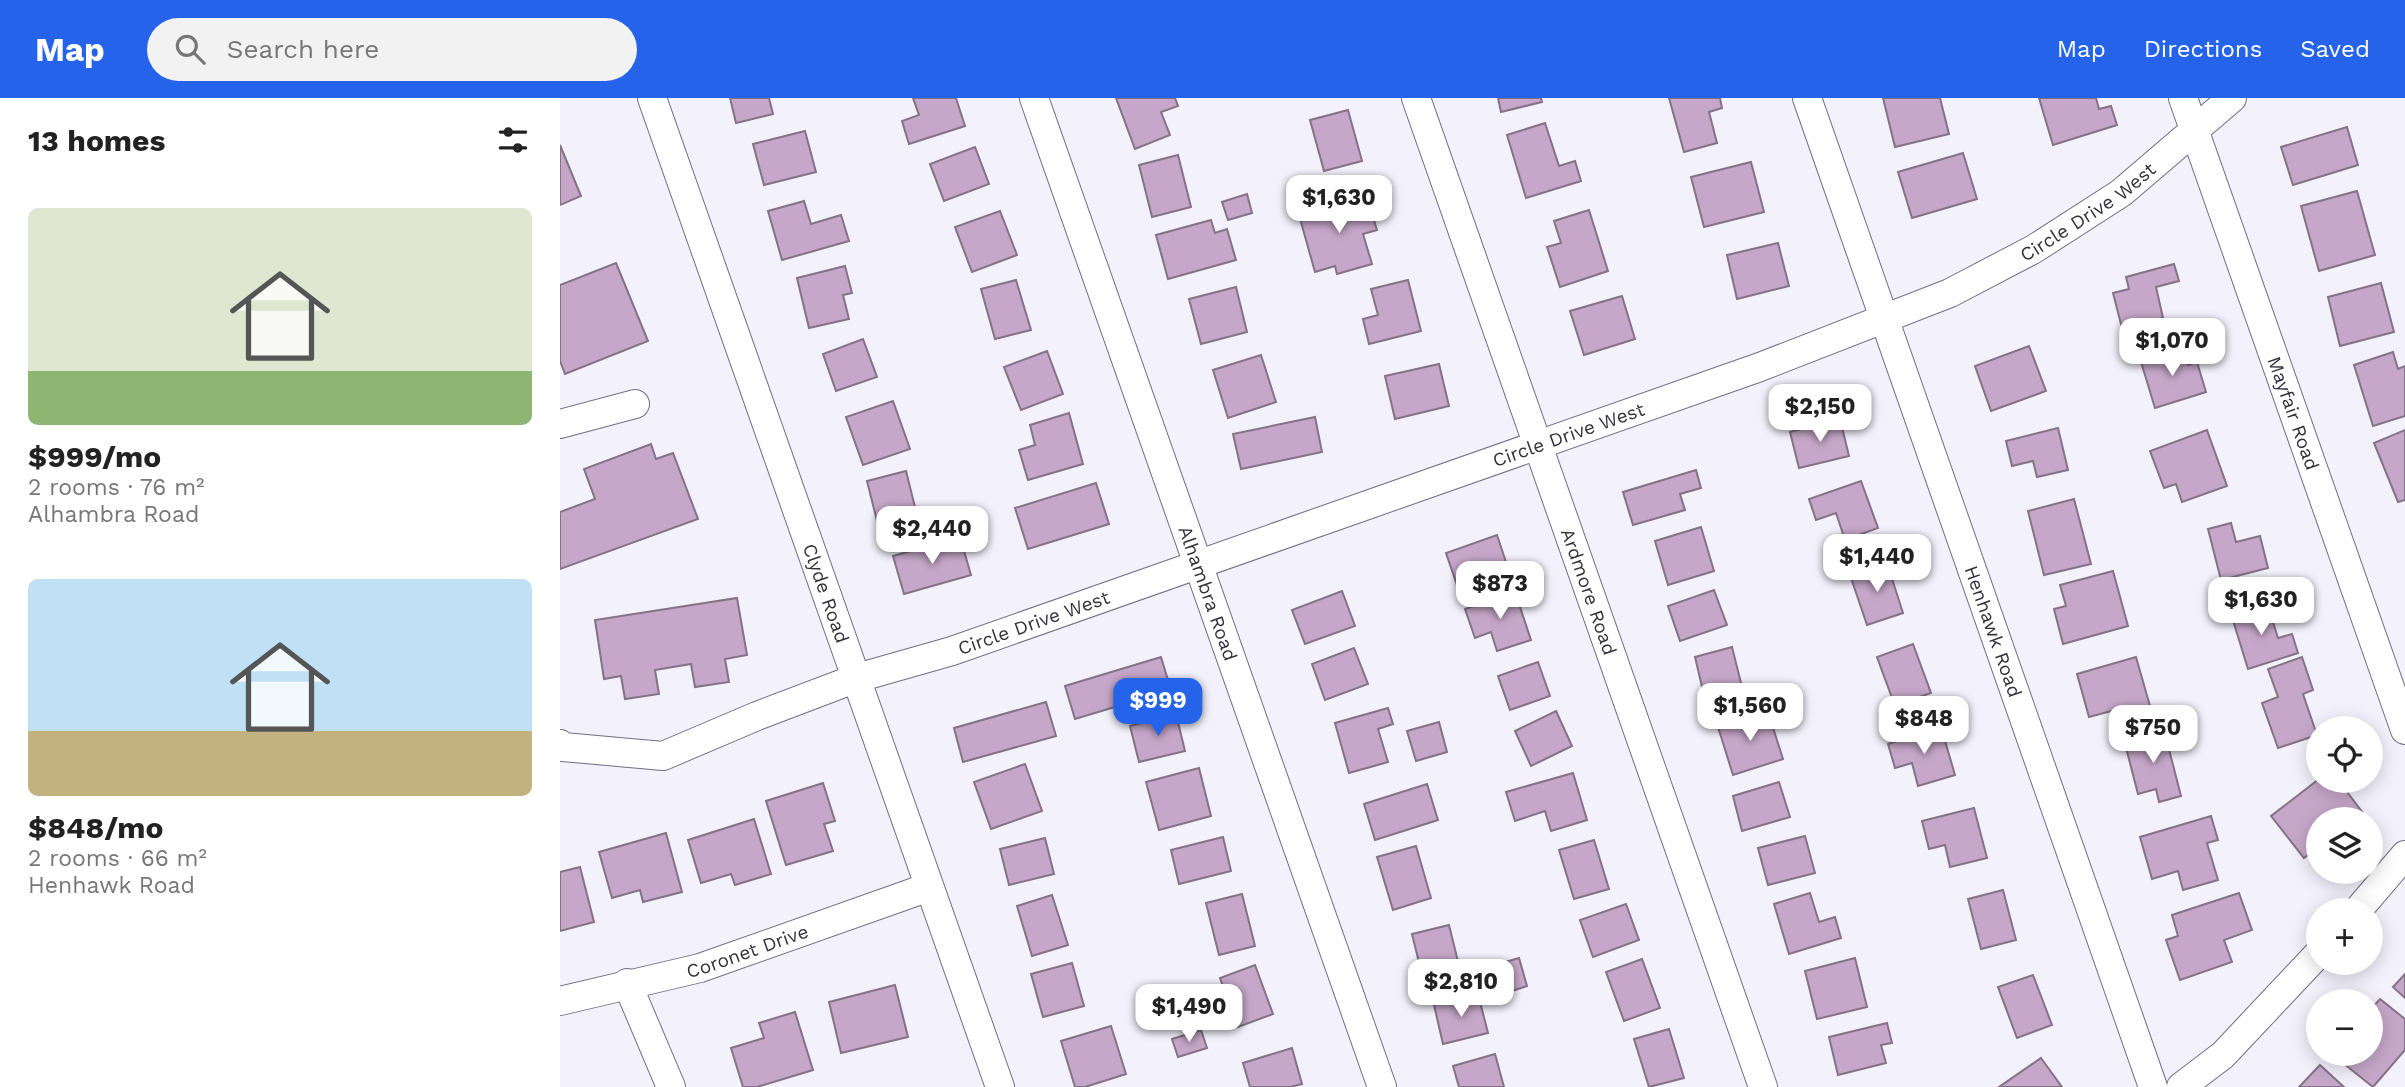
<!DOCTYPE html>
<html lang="en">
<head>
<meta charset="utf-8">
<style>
	:root { --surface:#fff; --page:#f2f2f2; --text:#222; --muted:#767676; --accent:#2563eb }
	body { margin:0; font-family:"Work Sans",sans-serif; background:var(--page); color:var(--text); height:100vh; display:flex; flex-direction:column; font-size:26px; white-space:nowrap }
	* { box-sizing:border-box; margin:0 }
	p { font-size:23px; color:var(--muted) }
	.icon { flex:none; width:38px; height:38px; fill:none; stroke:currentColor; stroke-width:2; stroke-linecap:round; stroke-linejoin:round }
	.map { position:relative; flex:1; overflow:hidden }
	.sheet { display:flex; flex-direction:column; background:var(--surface); width:560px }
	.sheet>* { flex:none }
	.buttons { position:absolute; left:1746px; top:618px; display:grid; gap:14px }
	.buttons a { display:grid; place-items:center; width:77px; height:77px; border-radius:50%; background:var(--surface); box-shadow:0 4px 18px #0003; font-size:35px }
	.price { position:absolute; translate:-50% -60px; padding:0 16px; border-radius:14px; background:#fff; color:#222; font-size:23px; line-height:46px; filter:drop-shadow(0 2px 4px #0008) }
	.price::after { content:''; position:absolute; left:50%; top:42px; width:21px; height:16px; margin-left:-10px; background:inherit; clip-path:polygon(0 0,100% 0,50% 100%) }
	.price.active { background:var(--accent); color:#fff }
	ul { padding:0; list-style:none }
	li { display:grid; align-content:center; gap:14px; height:371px; padding:0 28px }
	li span { display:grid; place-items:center; height:217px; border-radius:10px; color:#555 }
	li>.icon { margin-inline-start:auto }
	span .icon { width:126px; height:126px; fill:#fffc; stroke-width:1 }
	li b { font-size:30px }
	h2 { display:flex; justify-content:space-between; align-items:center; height:84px; padding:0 28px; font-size:30px }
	header { display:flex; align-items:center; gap:42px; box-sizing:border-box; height:98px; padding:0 35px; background:var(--accent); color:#fff }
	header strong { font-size:33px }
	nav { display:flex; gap:38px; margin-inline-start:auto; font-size:24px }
	.search { width:490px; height:63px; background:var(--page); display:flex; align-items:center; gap:18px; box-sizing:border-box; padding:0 24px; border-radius:38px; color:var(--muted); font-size:26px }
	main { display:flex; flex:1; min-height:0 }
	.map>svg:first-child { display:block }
</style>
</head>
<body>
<header>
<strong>Map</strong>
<div class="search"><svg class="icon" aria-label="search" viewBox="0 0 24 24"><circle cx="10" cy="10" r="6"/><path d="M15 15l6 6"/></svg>Search here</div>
<nav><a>Map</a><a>Directions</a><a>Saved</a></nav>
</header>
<main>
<section class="sheet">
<h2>13 homes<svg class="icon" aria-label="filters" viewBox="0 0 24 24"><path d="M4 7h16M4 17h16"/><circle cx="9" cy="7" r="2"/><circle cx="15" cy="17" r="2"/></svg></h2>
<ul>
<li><span style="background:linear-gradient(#dfe7d0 75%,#8fb573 0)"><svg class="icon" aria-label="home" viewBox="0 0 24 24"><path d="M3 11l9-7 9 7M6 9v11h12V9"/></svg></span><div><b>$999/mo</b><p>2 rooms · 76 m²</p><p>Alhambra Road</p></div></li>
<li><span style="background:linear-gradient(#bfe0f5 70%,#c2b280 0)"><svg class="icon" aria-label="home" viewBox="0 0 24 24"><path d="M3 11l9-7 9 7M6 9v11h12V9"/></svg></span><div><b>$848/mo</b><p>2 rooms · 66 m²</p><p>Henhawk Road</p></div></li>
</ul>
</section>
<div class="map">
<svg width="1845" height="989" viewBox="0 0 1845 989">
	<rect width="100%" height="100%" fill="#f2f1fc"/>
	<g fill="#c6a7c9" stroke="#847286" stroke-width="2">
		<polygon points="170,0 209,0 213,16 176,25"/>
		<polygon points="353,0 396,0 405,28 349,46 342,23 359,17"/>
		<polygon points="556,0 615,0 618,8 601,14 610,37 575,51"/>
		<polygon points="938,0 981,0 982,4 941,14"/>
		<polygon points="1109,0 1160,0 1162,10 1149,14 1157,45 1124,54"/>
		<polygon points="1323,0 1380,0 1389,36 1335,49"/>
		<polygon points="1479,0 1536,0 1539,11 1551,8 1557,27 1493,47"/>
		<polygon points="788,12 802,63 764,73 750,22"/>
		<polygon points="985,25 999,68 1015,63 1021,83 966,100 947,37"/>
		<polygon points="1787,29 1798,67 1733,87 1721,49"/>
		<polygon points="245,33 256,74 204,87 193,46"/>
		<polygon points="0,47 21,98 0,107"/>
		<polygon points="415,49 429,86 384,103 370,66"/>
		<polygon points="1403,55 1417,101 1352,120 1338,74"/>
		<polygon points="618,57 631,109 592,119 579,67"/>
		<polygon points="1191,64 1204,114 1144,129 1131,79"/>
		<polygon points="1797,93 1815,157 1759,173 1741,108"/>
		<polygon points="687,96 692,115 668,122 662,104"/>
		<polygon points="806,97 817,132 803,136 812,166 777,176 775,168 755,174 739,117"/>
		<polygon points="244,103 251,126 281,117 289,143 222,162 208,113"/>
		<polygon points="1029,112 1048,173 1000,189 987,149 1001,145 994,123"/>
		<polygon points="440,113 457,157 412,174 395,129"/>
		<polygon points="651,122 655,135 667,131 676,162 608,181 596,137"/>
		<polygon points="1218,145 1229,188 1177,201 1167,157"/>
		<polygon points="56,165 88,243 5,276 0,263 0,187"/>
		<polygon points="1614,166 1619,183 1596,189 1603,220 1562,230 1553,195 1569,191 1566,179"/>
		<polygon points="285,168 292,195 283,197 289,221 249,230 237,180"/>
		<polygon points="456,182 471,232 435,241 421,191"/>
		<polygon points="848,182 861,233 809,246 803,221 818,217 811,191"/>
		<polygon points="1821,185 1834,234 1780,248 1768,199"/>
		<polygon points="676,189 687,234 641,246 629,201"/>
		<polygon points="1062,198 1075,241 1024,257 1010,213"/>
		<polygon points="303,241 317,279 276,293 263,256"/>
		<polygon points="1469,248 1486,293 1431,313 1415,268"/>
		<polygon points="1623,251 1628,267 1637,264 1646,294 1595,310 1581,264"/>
		<polygon points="487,253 503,296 461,312 444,269"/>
		<polygon points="1833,254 1838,271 1845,268 1845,318 1813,328 1794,267"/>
		<polygon points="701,257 716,304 668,320 653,272"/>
		<polygon points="879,266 889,308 835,321 825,278"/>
		<polygon points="333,303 350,351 303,367 286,319"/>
		<polygon points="509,315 523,366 468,382 459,352 475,347 470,327"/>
		<polygon points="755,319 762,354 681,371 673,336"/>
		<polygon points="1280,321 1289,358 1239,370 1230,334"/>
		<polygon points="1498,330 1508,372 1477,379 1473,363 1452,368 1446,343"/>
		<polygon points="1647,332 1667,388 1622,404 1616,386 1604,390 1590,353"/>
		<polygon points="1845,332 1845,402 1838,404 1814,345"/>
		<polygon points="91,346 96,361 113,355 138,421 0,471 0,414 35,401 24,371"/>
		<polygon points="1136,372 1141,390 1120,396 1125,412 1073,427 1063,394"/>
		<polygon points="346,373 359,425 320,435 307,383"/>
		<polygon points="1301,383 1318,430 1285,442 1276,415 1256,422 1249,401"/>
		<polygon points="536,385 549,426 468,451 455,410"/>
		<polygon points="1514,401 1531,466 1484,477 1468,413"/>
		<polygon points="1671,425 1676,444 1700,438 1708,470 1661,482 1648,431"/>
		<polygon points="1141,429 1154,473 1108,487 1095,443"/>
		<polygon points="937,437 949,473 898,490 886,455"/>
		<polygon points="400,439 411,477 344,496 333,458"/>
		<polygon points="1327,465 1343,515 1307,527 1290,477"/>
		<polygon points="1553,473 1568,528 1503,546 1494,511 1506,508 1500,487"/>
		<polygon points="1154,492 1167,527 1120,543 1108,508"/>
		<polygon points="782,493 795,528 745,546 732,512"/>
		<polygon points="955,494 971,542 937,553 931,534 915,540 905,511"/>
		<polygon points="177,500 187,557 165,561 169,584 135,589 131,566 95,572 99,596 65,601 61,578 44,581 35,522"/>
		<polygon points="1707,505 1718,540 1732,536 1738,555 1688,571 1671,516"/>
		<polygon points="1353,546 1371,595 1335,608 1317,559"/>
		<polygon points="1172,549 1185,601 1147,610 1135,559"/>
		<polygon points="794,550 808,586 765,602 752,566"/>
		<polygon points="601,559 611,592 515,621 505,588"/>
		<polygon points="1576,559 1594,622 1560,631 1555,612 1529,619 1517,576"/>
		<polygon points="1742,559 1753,592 1743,596 1757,637 1718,650 1702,605 1718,599 1708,571"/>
		<polygon points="978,564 990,598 950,612 938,578"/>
		<polygon points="486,604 496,638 403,664 394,630"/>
		<polygon points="828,610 833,626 818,631 828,664 789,675 775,625"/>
		<polygon points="996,613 1012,648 971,668 955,633"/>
		<polygon points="1208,614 1223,661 1173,677 1158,629"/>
		<polygon points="616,616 625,653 579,664 570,628"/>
		<polygon points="879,624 887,654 856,663 847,633"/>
		<polygon points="1381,629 1395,677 1358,688 1352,665 1335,670 1328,646"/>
		<polygon points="1604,632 1621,698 1599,704 1596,691 1578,696 1564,642"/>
		<polygon points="465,666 482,713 431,731 414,684"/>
		<polygon points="639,670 651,718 599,732 586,684"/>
		<polygon points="1013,675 1027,722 991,733 985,713 955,723 946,694"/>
		<polygon points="1759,681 1759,682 1778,682 1803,715 1794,721 1759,721 1759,748 1744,760 1711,718"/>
		<polygon points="1219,684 1230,719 1182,733 1173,698"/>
		<polygon points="263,685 275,723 264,726 273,753 226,767 206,703"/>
		<polygon points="867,686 878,722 815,742 804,706"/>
		<polygon points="1414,710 1427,760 1390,769 1385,747 1369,751 1362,723"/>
		<polygon points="1651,718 1658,742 1647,745 1658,782 1623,792 1618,773 1592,781 1580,739"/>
		<polygon points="194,721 211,776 175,787 171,776 141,785 128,742"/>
		<polygon points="106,735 122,794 83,804 80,792 52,800 39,754"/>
		<polygon points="1245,738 1255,775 1208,787 1198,750"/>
		<polygon points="663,739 671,773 619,786 611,752"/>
		<polygon points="485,740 494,776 449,787 440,751"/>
		<polygon points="1034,742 1049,791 1014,801 999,752"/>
		<polygon points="856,748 871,800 833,812 817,759"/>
		<polygon points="20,769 34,824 0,833 0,774"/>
		<polygon points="1443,792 1456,842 1421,851 1408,801"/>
		<polygon points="1250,795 1259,824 1275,819 1281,840 1229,856 1214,806"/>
		<polygon points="1679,795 1692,832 1664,842 1672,864 1620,882 1606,842 1618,838 1612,817"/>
		<polygon points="682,796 695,848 659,857 646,805"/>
		<polygon points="492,797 508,847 472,858 457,808"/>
		<polygon points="1066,806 1079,842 1033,859 1020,822"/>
		<polygon points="889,827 901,876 864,885 852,836"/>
		<polygon points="959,860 967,888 937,898 928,869"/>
		<polygon points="1295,860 1307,909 1257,921 1245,873"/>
		<polygon points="1082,861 1100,910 1064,923 1046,874"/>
		<polygon points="512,865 524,908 483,919 471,876"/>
		<polygon points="695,867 713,916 678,929 660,880"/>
		<polygon points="1845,876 1845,900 1833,889"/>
		<polygon points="1473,877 1492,927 1457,940 1438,889"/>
		<polygon points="335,887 348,939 281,955 269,904"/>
		<polygon points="918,896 928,935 883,946 874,907"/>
		<polygon points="1820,901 1845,921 1845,952 1813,989 1774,958 1776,956 1811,956 1811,911"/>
		<polygon points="235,914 253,972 197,989 183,989 171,950 204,940 199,925"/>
		<polygon points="1327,925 1332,945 1321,947 1326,965 1278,977 1269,939"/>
		<polygon points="551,928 566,976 525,989 515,989 501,943"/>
		<polygon points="1109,931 1124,980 1089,989 1074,941"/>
		<polygon points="641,932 647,950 618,959 612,941"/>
		<polygon points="732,950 742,986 730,989 690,989 683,965"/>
		<polygon points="935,956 944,989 899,989 893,968"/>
		<polygon points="1481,960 1502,989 1439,989"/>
		<polygon points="1760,967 1784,989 1739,989"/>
	</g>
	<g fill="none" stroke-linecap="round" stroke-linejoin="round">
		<defs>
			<g id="minor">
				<path id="s1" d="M92,0L440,989"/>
				<path id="s2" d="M474,0L822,989"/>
				<path id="s3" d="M856,0L1203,989"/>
				<path id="s4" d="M1247,0L1593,989"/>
				<path id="s5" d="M1623,0L1845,632"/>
				<polyline points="0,326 75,306"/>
				<path id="s6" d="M0,646L3,649L103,658L197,618L297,580L392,553L1200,269L1390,195L1474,151L1561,95L1672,0"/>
				<polyline points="1798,812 1845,757"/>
				<polyline points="67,885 111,989"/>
				<path id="s7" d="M0,903L140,870L369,789"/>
				<polyline points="1621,989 1663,957 1759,855"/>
			</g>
		</defs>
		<use href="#minor" stroke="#706e86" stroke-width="30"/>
		<use href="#minor" stroke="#fff" stroke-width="28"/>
	</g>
	<g text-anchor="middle" stroke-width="6" stroke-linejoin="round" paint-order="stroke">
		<g font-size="19" fill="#31303b" stroke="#fff">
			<text dy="7" stroke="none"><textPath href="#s6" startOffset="1633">Circle Drive West</textPath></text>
			<text dy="7" stroke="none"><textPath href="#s5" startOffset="334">Mayfair Road</textPath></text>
			<text dy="7" stroke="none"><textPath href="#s6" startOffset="1066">Circle Drive West</textPath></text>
			<text dy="7" stroke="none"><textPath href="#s1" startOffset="525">Clyde Road</textPath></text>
			<text dy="7" stroke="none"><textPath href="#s3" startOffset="523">Ardmore Road</textPath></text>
			<text dy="7" stroke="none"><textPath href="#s2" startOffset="525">Alhambra Road</textPath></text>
			<text dy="7" stroke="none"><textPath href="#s6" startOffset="499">Circle Drive West</textPath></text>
			<text dy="7" stroke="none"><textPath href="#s4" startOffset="565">Henhawk Road</textPath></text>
			<text dy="7" stroke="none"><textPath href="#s7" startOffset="194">Coronet Drive</textPath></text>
		</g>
	</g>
</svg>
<div class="buttons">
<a><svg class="icon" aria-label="locate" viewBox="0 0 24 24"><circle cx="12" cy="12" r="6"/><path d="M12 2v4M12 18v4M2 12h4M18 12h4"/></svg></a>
<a><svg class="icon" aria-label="layers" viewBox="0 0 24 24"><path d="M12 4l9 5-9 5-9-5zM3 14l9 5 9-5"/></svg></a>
<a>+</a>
<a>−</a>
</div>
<b class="price" style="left:779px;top:137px">$1,630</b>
<b class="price" style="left:1612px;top:280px">$1,070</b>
<b class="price" style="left:1260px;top:346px">$2,150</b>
<b class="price" style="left:372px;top:468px">$2,440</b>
<b class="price" style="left:1317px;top:496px">$1,440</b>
<b class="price" style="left:940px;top:523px">$873</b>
<b class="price" style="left:1701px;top:539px">$1,630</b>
<b class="price active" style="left:598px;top:640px">$999</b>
<b class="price" style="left:1190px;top:645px">$1,560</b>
<b class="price" style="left:1364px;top:658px">$848</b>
<b class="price" style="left:1593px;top:667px">$750</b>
<b class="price" style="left:901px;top:921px">$2,810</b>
<b class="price" style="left:629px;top:946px">$1,490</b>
</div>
</main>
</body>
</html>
